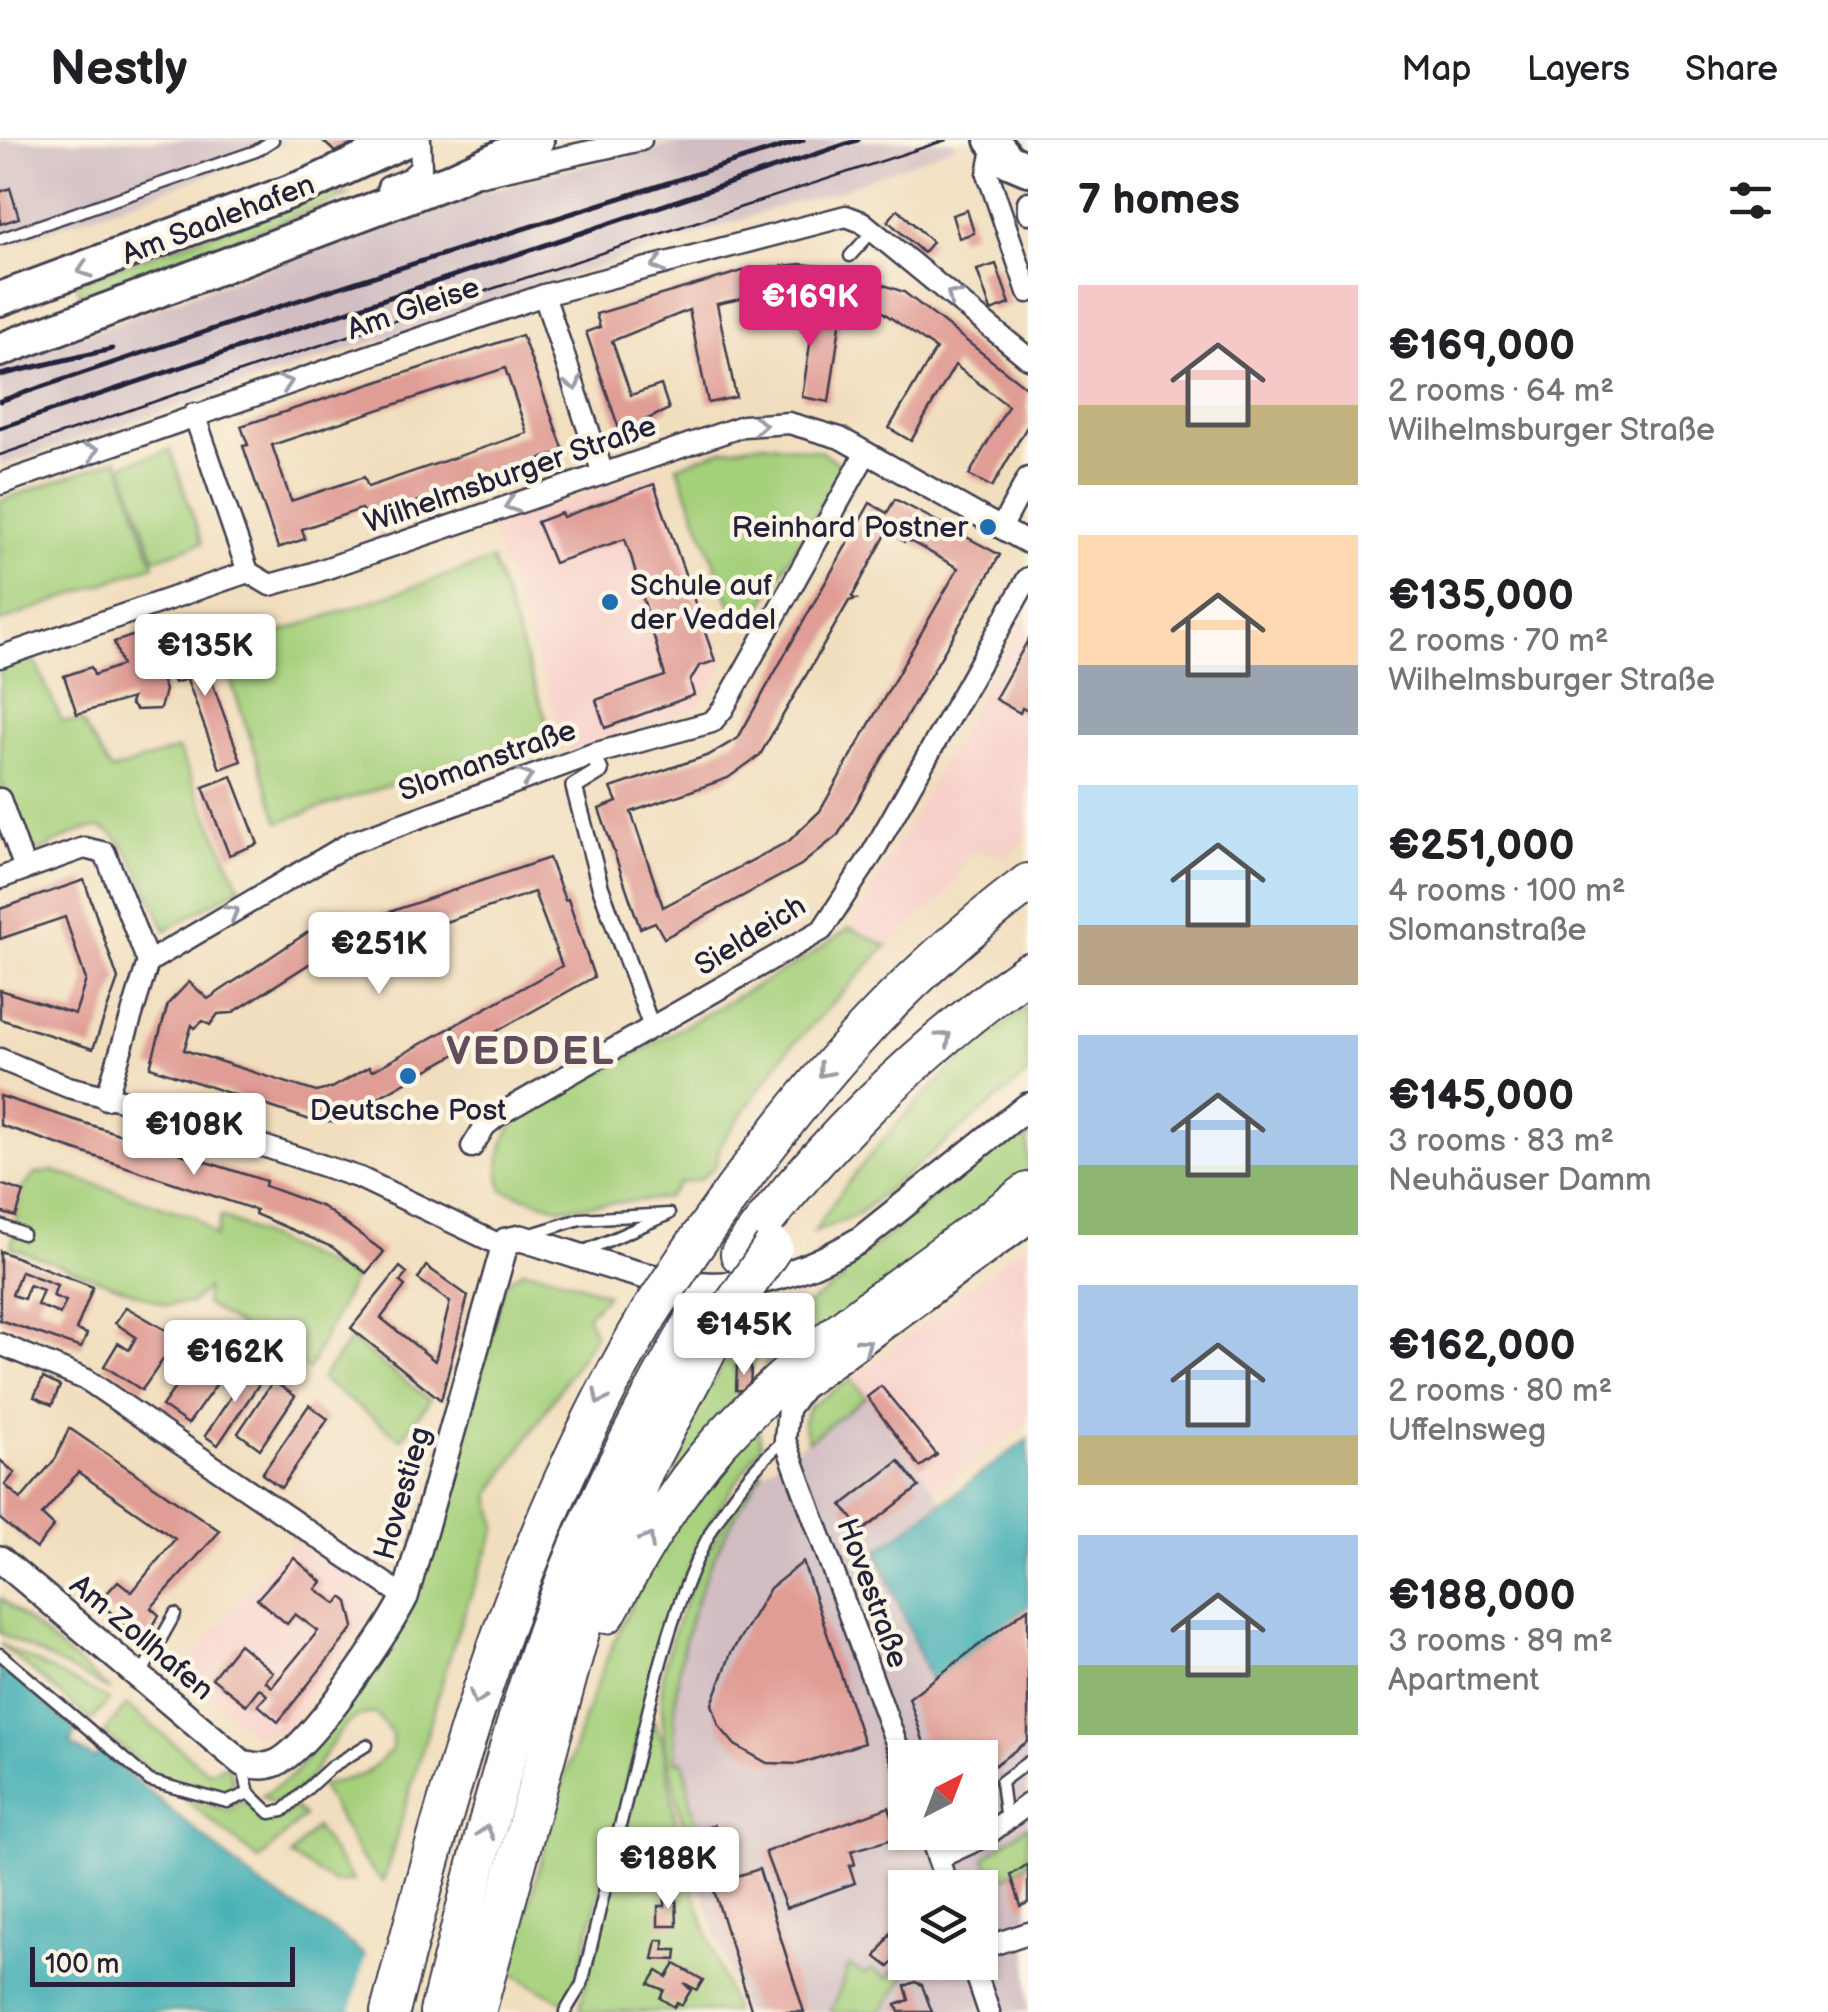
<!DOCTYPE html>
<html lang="en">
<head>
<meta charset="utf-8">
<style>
	:root { --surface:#fff; --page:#f6f6f6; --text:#202124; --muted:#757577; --line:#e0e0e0; --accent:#db2777 }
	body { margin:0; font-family:"Balsamiq Sans",sans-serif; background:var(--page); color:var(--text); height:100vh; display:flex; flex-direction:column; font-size:38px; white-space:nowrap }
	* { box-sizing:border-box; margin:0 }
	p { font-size:32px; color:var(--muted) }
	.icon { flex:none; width:55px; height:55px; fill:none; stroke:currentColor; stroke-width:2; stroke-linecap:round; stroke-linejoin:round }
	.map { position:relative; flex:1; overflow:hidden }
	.panel { display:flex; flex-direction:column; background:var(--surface); width:800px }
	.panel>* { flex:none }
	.needle { width:65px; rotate:42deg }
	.fabs { position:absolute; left:888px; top:1600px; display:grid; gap:20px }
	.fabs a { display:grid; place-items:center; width:110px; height:110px; border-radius:0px; background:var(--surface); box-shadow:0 2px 8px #0004; font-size:50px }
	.scale { position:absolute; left:30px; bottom:25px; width:265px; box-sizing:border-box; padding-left:10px; border:5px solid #22223b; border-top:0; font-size:28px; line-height:35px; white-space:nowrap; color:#22223b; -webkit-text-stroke:8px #fcf5e5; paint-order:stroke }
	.price { position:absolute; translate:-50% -85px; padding:0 22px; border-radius:10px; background:#fff; color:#222; font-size:32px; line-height:65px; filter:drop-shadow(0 2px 5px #0008) }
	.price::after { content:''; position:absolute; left:50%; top:60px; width:30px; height:22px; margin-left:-15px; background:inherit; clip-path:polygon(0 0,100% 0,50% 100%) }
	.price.on { background:var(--accent); color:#fff }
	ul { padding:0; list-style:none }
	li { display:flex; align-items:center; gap:30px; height:250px; padding:0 50px }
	li span { display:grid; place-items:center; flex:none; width:280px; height:200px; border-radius:0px; color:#555 }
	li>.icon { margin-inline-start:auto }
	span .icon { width:120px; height:120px; fill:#fffc; stroke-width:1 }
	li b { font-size:42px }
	h2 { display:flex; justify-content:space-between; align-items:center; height:120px; padding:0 50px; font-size:42px }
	header { display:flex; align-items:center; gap:60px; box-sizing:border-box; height:140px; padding:0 50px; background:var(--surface); border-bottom:2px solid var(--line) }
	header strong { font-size:48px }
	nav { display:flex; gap:55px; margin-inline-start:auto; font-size:35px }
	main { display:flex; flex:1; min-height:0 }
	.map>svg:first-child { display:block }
</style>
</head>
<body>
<header>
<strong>Nestly</strong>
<nav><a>Map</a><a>Layers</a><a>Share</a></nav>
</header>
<main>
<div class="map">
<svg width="1028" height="1872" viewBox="0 0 1028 1872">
	<rect width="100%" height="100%" fill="#fcf5e5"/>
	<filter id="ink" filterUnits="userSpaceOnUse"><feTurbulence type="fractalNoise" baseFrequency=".01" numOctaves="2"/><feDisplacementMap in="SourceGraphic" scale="20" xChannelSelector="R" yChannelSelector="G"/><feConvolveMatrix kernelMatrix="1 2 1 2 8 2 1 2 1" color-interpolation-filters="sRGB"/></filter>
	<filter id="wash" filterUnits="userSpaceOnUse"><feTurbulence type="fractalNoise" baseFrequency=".0048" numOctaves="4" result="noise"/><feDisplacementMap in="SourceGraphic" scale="40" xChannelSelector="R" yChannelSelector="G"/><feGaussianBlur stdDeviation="2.25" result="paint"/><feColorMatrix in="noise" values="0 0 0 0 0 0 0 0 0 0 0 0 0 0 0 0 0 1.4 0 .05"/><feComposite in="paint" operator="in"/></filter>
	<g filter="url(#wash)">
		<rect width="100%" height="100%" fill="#f1debe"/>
		<g fill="#f7d0ca">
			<polygon points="656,331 725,525 695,568 569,612 490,387"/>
			<polygon points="1028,472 1028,697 1006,717 973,710 944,757 887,806 850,788"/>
			<polygon points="1028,1101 1028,1281 935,1350 853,1240"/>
			<polygon points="293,1398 366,1447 371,1478 282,1592 254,1595 182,1530"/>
		</g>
		<g fill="#d2bec2" fill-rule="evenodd">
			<polygon points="0,0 289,0 228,28 0,107"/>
			<polygon points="691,0 953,0 955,6 828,55 794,62 0,326 0,225 402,78 521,41"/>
			<path d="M866,1257L944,1363L877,1411L931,1541L1028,1468V1872H881L915,1823L980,1822V1748H905V1821L887,1839L871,1829L831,1872H742L697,1735L712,1730L692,1668L684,1622H676L673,1582L680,1511L706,1434L738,1368L762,1333ZM905,1618H980V1692H905Z"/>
		</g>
		<g fill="#a5d07c" stroke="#64795c" stroke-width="2.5">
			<polygon points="329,52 349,55 239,98 212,115 155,136 80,155 76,142"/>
			<polygon points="764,303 820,311 843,326 756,476 732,468 677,326 722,310"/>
			<polygon points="170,309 202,403 155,419 123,325"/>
			<polygon points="118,319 154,425 0,482 0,361"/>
			<polygon points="492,420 550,591 279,682 221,512"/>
			<path d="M31,513L62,581L82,582L111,631L178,609L240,747L166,790C154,766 127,688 97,688C77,688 49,708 30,716L0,641V526Z"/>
			<path d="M850,788L887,806L786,912L720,1005L716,1025L699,1040L680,1043L666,1058L561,1068L503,1050C495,1025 501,997 519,979L806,818Z"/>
			<path d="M1028,867V934L857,1075L814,1092C864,1012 950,922 1028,867Z"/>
			<path d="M1028,980V1039L762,1241C767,1198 806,1160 843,1142L836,1128L874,1107Z"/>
			<polygon points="53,1031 195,1077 216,1097 221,1076 354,1138 308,1230 205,1164 207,1148 191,1163 168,1165 11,1107 22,1049 35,1034"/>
			<path d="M523,1130L553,1135L607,1154L587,1176L595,1195L490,1355L497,1387L457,1492L383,1742L361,1718L321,1646L365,1634L392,1610V1594L376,1574C329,1567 323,1657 271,1663L262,1656L293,1635L399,1490L412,1463L462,1304L505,1143Z"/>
			<polygon points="787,1165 751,1227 737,1227 736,1249 750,1251 684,1332 668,1329 701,1260 758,1170"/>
			<polygon points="350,1200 430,1260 401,1299 321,1239"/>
			<polygon points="851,1239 866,1257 808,1301 803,1285 808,1268"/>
			<path d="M757,1283L761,1306L710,1381L674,1461L579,1831L565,1863L511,1833C555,1668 596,1492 697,1352C714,1327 737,1306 757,1283Z"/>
			<path d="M758,1328L762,1333C703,1420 666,1516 676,1622L684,1621L692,1668L712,1730L697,1735C682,1681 659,1601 662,1546C666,1483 722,1379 758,1328Z"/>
			<polygon points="0,1458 111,1551 0,1493"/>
			<polygon points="0,1504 109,1560 92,1581"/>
			<polygon points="127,1565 208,1632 228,1624 237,1652 224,1657 160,1639 104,1593"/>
			<polygon points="653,1580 662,1598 681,1714 734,1872 583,1872 580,1867"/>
			<polygon points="180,1655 227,1670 244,1661 278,1681 295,1668 304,1676 259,1720"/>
			<polygon points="1028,1685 1028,1723 998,1742 984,1718"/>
			<polygon points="315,1687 353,1741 334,1743 291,1716"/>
			<polygon points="905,1821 915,1823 881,1872 831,1872 849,1826 865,1834 871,1829 887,1838"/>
		</g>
		<g fill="#3aacb2" stroke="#2e6776" stroke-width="2.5">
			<polygon points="1028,1299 1028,1468 931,1542 877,1411"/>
			<polygon points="0,1526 76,1590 70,1604 94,1619 101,1611 260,1745 342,1797 435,1872 0,1872"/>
		</g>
		<polygon fill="#f1debe" points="367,1811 434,1866 440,1872 351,1872"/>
		<g id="blocks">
			<g fill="#e09d95" fill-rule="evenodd">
				<polygon points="363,0 335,12 324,2 328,0"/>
				<polygon points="10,48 19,78 0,84 0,52"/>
				<polygon points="898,69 932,102 923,113 888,81"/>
				<polygon points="967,70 974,93 959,98 952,75"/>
				<polygon points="800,124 833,127 904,152 1028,249 1028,285 992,347 969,335 1008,266 955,225 911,301 889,288 936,209 881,171 844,157 829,262 802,257 818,152 782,150 717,164 736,257 708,263 689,170 612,201 631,255 661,245 669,269 620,292 586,192 600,187 596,174 746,130"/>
				<polygon points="996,124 1010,164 991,171 977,130"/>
				<path d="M522,195L564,311L367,379L361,369L302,389L305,399L278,408L243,306L248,305L241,286ZM505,228L527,293L368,347L364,337L291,361L272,305Z"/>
				<polygon points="654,344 715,521 699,526 690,541 694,555 605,588 596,560 665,536 631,416 625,399 554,423 537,382 561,373 563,377"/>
				<path d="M895,359L1000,415L838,695L801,725L664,798L655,782L640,788L599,669L617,662L611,648L709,615L738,598L870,363L887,373ZM889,389L904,402L906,399L958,428L820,671L789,701L663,767L631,672L728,638L760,615L849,461L856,459L852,457Z"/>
				<polygon points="144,492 165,550 160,569 136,570 130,564 132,558 77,574 64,536 91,527 94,535 122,525 114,502"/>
				<polygon points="194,493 241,621 220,629 187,539 174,543 168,528 182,522 170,502"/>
				<polygon points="1028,500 1028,571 1022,568 1020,573 995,559"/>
				<polygon points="232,636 258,704 229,715 203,647"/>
				<path d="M549,718L565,760L568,759L594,837L334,982L313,981L150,927L168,864L189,842L208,859L335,774L342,788ZM534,752L562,826L372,931L369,927L332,948L316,952L184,910L192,885L195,888L203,881L210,885L218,874L232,873L347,800L353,798L357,812Z"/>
				<polygon points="84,740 118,839 93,909 0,879 0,850 75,874 86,840 65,777 0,799 0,769"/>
				<polygon points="0,956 266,1041 265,1046 323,1067 384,1112 366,1133 332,1107 255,1074 256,1070 0,985"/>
				<polygon points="0,1044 24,1052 16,1077 0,1072"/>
				<path d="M0,1111L93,1147L76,1190L87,1194L81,1208L0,1180ZM21,1131L57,1145L53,1156L66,1161L60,1174L37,1165L43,1150L29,1145L24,1159L12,1155Z"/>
				<polygon points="426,1126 468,1156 441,1260 351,1188 400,1127 407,1133 400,1142 405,1146 381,1178 435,1221 450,1162 418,1139"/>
				<polygon points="126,1167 164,1189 182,1192 142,1250 104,1226 118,1203 129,1210 136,1197 115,1183"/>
				<polygon points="210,1198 236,1217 188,1284 162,1266"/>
				<polygon points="251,1226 265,1235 218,1305 205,1296"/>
				<polygon points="737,1226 751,1227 750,1251 736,1250"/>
				<polygon points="43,1238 60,1246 52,1265 34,1257"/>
				<polygon points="273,1241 295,1256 260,1309 238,1293"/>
				<polygon points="881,1246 937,1315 920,1327 867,1257"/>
				<polygon points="309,1265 328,1279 281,1348 262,1334"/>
				<polygon points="69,1288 220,1391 151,1468 159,1475 144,1502 99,1462 118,1441 132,1452 175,1399 78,1332 42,1375 54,1386 36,1409 0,1379 0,1320 15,1333 5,1345 21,1359 56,1318"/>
				<polygon points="899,1321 919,1347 862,1391 842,1365"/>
				<polygon points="294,1418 322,1442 316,1449 337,1464 342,1457 348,1462 354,1487 278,1582 258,1565 267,1555 259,1548 246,1565 212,1538 239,1504 273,1532 265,1541 272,1547 318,1491 295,1474 287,1484 257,1459"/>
				<polygon points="803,1422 864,1603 799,1624 767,1623 735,1605 719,1586 712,1564 731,1513 770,1448"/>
				<polygon points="1028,1468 1028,1601 980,1636 980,1618 929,1618 909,1558"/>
				<polygon points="889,1667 900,1697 851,1711 855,1724 849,1726 855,1743 786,1768 765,1712"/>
				<polygon points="714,1685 727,1726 712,1730 699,1690"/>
				<polygon points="1028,1724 1028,1763 1021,1766 1011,1735"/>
				<polygon points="759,1729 804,1872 752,1872 712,1744"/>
				<polygon points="665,1755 676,1755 677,1786 658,1786 658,1766 665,1766"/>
				<polygon points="905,1769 905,1809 889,1827 876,1817"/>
				<polygon points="657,1800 664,1800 664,1810 677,1810 676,1820 653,1819"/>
				<polygon points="675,1824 703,1840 697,1850 684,1843 691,1850 682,1865 677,1862 674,1867 660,1858 664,1850 649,1844 657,1831 667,1837"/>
				<polygon points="915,1842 922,1845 932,1872 899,1872 896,1865 909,1860 905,1846"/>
			</g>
		</g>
	</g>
	<g filter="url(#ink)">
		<use href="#blocks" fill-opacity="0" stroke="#413e4f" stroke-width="2.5"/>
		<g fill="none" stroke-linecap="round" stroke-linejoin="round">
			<defs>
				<g id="service">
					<polyline points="0,99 256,11 273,0"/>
					<polyline points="850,116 873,91"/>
					<polyline points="0,1085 23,1094"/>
					<polyline points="528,1095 580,1079 669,1074"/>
					<polyline points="582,1112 667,1075"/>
					<polyline points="0,1514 150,1641 227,1662 249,1653"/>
					<polyline points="140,1536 175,1474"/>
					<polyline points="242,1624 249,1653 270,1673 283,1671 331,1627 367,1605"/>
					<polyline points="1006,1681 1001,1642 1028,1622"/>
					<path d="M565,1872L582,1844C599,1772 616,1700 634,1628C663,1513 688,1379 785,1300"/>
				</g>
				<polyline id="pedestrian" points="593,614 600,631 574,647 600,746 652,889"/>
				<g id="minor">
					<polyline points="994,4 988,34 1028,152"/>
					<polyline points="482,35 641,0"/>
					<polyline points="388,47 410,38 421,28 420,0"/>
					<polyline points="1028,62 1028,73"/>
					<polyline points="544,155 603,334"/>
					<polyline points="194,274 248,432"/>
					<polyline points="0,344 544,155 846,76 862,82 1028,218"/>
					<polyline points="1001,388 1028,338"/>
					<polyline points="0,517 248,432 270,445 310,434 743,286 789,283 840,298 1028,403"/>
					<polyline points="0,659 25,729 84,708 105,713 148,822"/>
					<polyline points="0,738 25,729"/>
					<polyline points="0,919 68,947 133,963 360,1038 502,1106"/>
					<polyline points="106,959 148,822 350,703 593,614 712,582 723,569 866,313"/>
					<polyline points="472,1007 485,986 500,974 822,790 872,714 1028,438"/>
					<polyline points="0,1204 87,1240 405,1457"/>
					<polyline points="905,1627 785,1300 788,1269 803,1249 1028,1084"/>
					<polyline points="929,1692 948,1748"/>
					<polyline points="938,1718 984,1697 1028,1664"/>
					<polyline points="980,1809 1028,1793"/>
					<polyline points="972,1822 989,1872"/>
				</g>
				<path id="tertiary" d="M0,1419L242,1623C252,1625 263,1628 273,1624C307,1614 388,1491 405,1457L506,1101L521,1098C655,1139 727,1179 860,1100L1028,966"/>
				<g id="primary">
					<polyline points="992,0 1009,21 1028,29"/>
					<polyline points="0,159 311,44 406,0"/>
					<polyline points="0,210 451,40 537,0"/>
				</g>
				<g id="motorway">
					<path d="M740,1114C814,1012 924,904 1028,832"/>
					<path d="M688,1115C789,969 884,850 1028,743"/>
					<path d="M606,1474C639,1414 673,1354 719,1302C808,1204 923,1131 1028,1052"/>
					<path d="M390,1872C454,1626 519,1394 649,1174"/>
					<path d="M439,1872C479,1717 516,1559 577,1411C611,1331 651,1255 695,1179"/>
					<polyline points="476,1872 581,1488 645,1328 723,1180"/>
				</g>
			</defs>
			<use href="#service" stroke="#413e4f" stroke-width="15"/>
			<use href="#pedestrian" stroke="#413e4f" stroke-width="20"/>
			<use href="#minor" stroke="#413e4f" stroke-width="25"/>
			<use href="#tertiary" stroke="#413e4f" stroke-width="30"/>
			<use href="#primary" stroke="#413e4f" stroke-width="38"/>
			<use href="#motorway" stroke="#413e4f" stroke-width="42"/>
			<use href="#service" stroke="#fff" stroke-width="10"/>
			<use href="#pedestrian" stroke="#fff" stroke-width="15"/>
			<use href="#minor" stroke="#fff" stroke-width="20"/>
			<use href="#tertiary" stroke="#fff" stroke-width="25"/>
			<use href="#primary" stroke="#fff" stroke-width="32"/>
			<use href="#motorway" stroke="#fff" stroke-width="38"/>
			<polyline stroke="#22223b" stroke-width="2.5" points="0,315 263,224 946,0"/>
			<g stroke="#22223b" stroke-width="5">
				<polyline points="0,235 112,209"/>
				<polyline points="0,261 293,162 803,0"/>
				<polyline points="0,288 858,0"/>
			</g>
			<defs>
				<g id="motorway-bridge">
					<polyline points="649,1174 688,1115"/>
					<polyline points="723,1180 773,1107"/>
				</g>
			</defs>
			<use href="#motorway-bridge" stroke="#413e4f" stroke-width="42" stroke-linecap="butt"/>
			<use href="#motorway-bridge" stroke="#fff" stroke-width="38"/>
		</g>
		<defs><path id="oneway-chevron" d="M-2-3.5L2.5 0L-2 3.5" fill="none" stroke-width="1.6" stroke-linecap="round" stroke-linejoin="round" transform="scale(2.5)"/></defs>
		<g stroke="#9c9ca7">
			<use href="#oneway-chevron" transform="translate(658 125) rotate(165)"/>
			<use href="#oneway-chevron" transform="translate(84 130) rotate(160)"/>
			<use href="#oneway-chevron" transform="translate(953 156) rotate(-141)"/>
			<use href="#oneway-chevron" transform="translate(286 243) rotate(-19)"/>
			<use href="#oneway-chevron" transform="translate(574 244) rotate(72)"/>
			<use href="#oneway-chevron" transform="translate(760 285) rotate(-4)"/>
			<use href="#oneway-chevron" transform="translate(92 311) rotate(-20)"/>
			<use href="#oneway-chevron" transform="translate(511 365) rotate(161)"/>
			<use href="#oneway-chevron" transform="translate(526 637) rotate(-19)"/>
			<use href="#oneway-chevron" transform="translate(232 772) rotate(-30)"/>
			<use href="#oneway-chevron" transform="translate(945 898) rotate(-42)"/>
			<use href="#oneway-chevron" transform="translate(824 931) rotate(131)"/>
			<use href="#oneway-chevron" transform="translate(865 1205) rotate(-36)"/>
			<use href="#oneway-chevron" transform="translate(600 1258) rotate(117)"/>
			<use href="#oneway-chevron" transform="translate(648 1400) rotate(-58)"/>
			<use href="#oneway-chevron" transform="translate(477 1558) rotate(109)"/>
			<use href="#oneway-chevron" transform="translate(486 1692) rotate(-75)"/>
		</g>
	</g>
	<g fill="#1f6fb2" stroke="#fcf5e5" stroke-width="4">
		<circle cx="988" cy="387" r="10"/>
		<circle cx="610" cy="462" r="10"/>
		<circle cx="408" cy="936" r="10"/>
	</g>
	<g text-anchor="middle" stroke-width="9" stroke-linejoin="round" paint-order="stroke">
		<g font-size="30" fill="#22223b" stroke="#fcf5e5">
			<text transform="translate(218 79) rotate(-21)" y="10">Am Saalehafen</text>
			<text transform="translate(413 168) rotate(-19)" y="10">Am Gleise</text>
			<text transform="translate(510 334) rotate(-19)" y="10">Wilhelmsburger Straße</text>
			<text transform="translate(487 620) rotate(-20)" y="10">Slomanstraße</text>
			<text transform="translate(750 795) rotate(-32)" y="10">Sieldeich</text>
			<text transform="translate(402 1353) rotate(-74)" y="10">Hovestieg</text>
			<text transform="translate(873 1453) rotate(70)" y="10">Hovestraße</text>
			<text transform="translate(142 1497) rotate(40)" y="10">Am Zollhafen</text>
		</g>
		<g font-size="30" fill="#22223b" stroke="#fcf5e5" text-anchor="end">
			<text x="968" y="397">Reinhard Postner</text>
			<text x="630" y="455" text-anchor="start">Schule auf<tspan x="630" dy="34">der Veddel</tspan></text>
			<text x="408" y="980" text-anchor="middle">Deutsche Post</text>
		</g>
		<g font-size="40" font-weight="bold" letter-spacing="2.5" fill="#644d5a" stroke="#fcf5e5">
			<text x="531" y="924">VEDDEL</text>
		</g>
	</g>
</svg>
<div class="fabs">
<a><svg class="needle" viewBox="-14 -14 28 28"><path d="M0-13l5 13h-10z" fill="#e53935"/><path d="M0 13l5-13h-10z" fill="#757577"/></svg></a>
<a><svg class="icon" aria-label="layers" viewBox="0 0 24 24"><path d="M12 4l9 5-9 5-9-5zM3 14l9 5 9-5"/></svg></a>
</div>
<div class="scale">100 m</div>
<b class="price on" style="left:810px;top:210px">€169K</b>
<b class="price" style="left:205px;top:559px">€135K</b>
<b class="price" style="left:379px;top:857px">€251K</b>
<b class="price" style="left:194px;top:1038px">€108K</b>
<b class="price" style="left:744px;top:1238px">€145K</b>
<b class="price" style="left:235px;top:1265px">€162K</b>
<b class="price" style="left:668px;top:1772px">€188K</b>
</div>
<section class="panel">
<h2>7 homes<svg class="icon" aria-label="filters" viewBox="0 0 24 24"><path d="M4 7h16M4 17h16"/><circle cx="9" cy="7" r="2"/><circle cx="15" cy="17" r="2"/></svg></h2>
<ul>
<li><span style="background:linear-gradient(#f6c9c9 60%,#c2b280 0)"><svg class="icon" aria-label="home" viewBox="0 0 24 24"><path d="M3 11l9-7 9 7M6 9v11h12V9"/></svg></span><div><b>€169,000</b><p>2 rooms · 64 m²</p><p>Wilhelmsburger Straße</p></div></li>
<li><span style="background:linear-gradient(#ffd9b3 65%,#9aa5b1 0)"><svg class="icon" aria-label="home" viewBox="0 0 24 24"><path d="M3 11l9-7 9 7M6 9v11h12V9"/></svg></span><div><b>€135,000</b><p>2 rooms · 70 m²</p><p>Wilhelmsburger Straße</p></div></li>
<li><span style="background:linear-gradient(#bfe0f5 70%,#b9a48a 0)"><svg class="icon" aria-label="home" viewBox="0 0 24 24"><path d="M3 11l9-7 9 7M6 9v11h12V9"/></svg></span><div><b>€251,000</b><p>4 rooms · 100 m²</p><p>Slomanstraße</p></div></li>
<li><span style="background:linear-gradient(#a9c7e8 65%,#8fb573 0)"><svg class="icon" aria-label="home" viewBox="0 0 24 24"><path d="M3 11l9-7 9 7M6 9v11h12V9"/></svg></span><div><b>€145,000</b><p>3 rooms · 83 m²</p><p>Neuhäuser Damm</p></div></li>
<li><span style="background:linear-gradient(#a9c7e8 75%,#c2b280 0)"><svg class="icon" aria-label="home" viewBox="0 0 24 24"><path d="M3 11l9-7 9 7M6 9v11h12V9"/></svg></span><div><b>€162,000</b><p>2 rooms · 80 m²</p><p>Uffelnsweg</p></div></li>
<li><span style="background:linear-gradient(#a9c7e8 65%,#8fb573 0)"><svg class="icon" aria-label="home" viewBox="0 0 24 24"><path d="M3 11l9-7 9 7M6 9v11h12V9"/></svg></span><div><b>€188,000</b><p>3 rooms · 89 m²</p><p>Apartment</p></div></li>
</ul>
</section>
</main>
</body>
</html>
